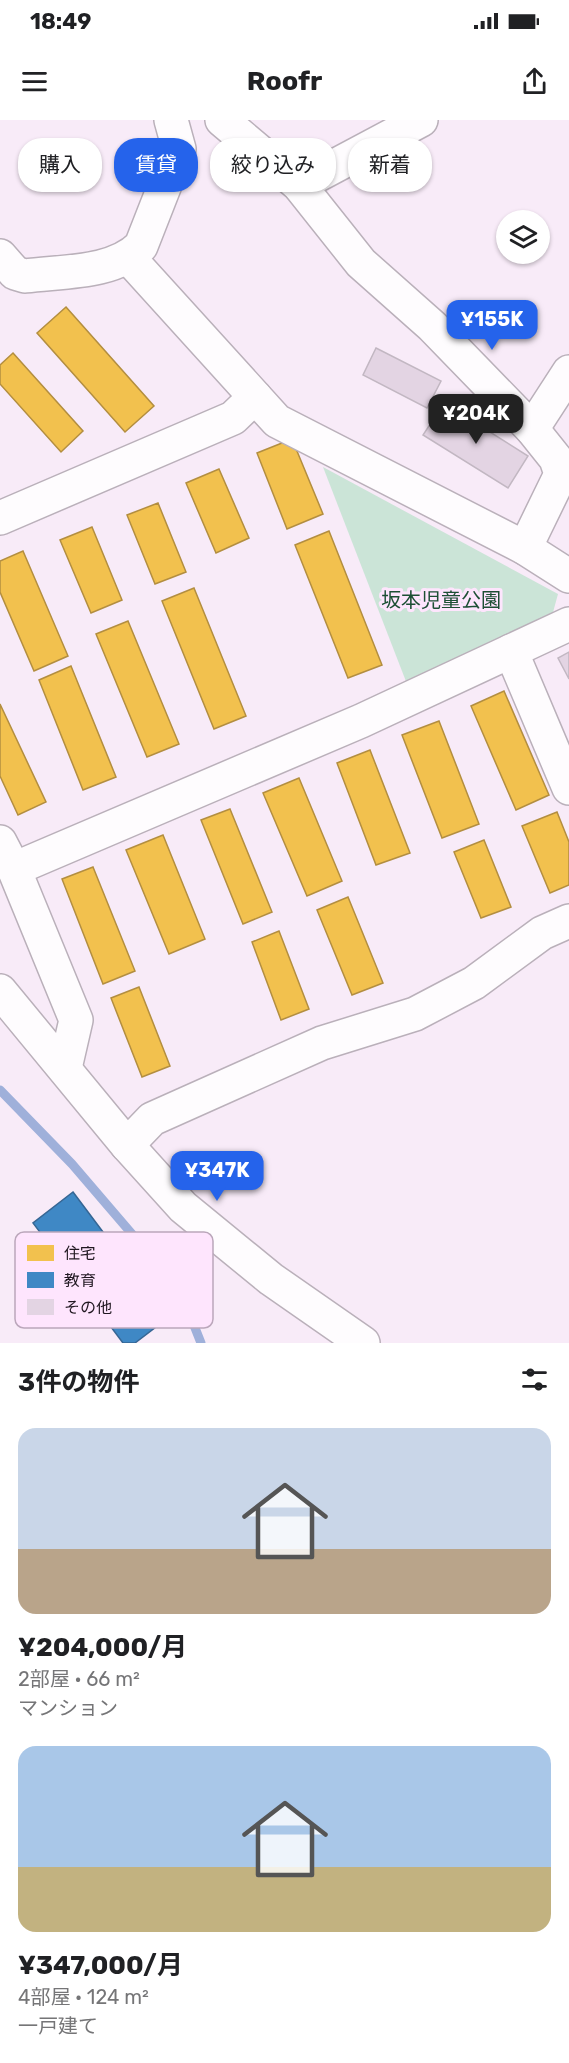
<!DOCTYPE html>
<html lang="ja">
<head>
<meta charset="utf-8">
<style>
	:root { --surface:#fff; --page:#f2f2f2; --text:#202124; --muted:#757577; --accent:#2563eb }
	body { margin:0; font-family:Rubik,"Noto Sans JP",sans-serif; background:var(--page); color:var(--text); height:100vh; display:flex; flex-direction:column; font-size:22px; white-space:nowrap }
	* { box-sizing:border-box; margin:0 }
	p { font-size:20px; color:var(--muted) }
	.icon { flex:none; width:33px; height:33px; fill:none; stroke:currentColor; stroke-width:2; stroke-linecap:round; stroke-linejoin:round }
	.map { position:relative; height:1223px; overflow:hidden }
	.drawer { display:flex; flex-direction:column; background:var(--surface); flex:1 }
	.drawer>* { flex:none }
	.top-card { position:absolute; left:18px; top:18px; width:534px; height:54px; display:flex; gap:12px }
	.tools { position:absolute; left:496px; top:90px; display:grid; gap:12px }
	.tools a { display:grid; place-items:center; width:54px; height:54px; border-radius:50%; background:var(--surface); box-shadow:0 2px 4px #0004; font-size:30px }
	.price { position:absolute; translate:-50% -51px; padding:0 14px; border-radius:12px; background:var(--accent); color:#fff; font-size:20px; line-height:39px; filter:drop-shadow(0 2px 3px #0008) }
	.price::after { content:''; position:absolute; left:50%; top:36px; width:18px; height:14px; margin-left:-9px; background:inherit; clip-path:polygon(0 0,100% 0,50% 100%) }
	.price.active { background:#222; color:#fff }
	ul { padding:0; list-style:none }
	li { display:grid; align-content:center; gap:12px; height:318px; padding:0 18px }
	li span { display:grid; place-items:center; height:186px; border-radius:18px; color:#555 }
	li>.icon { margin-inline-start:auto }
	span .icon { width:108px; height:108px; fill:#fffc; stroke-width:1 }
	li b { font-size:26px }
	h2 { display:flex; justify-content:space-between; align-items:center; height:72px; padding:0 18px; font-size:26px }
	.tag { padding:0 21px; border-radius:24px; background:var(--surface); box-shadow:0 2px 4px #0004; font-size:21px; line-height:54px }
	.tag.active { background:var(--accent); color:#fff }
	.status { display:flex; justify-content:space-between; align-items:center; height:42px; padding:0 30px; background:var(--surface); direction:ltr }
	.status svg { height:16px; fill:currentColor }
	header { display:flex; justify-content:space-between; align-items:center; height:78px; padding:0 18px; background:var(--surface); font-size:27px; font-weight:700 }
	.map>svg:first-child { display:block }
</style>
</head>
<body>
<div class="status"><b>18:49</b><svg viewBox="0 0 49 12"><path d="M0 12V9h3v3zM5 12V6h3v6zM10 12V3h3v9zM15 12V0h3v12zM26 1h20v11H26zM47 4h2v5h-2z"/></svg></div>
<header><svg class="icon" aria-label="menu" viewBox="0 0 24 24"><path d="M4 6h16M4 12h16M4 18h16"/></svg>Roofr<svg class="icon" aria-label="share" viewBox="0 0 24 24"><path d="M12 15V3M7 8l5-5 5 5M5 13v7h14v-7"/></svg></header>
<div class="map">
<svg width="569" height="1223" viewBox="0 0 569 1223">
	<rect width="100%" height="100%" fill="#f8ebf8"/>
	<polygon fill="#cbe4d7" points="323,347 558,474 552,496 407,564"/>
	<g fill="#f2c14e" stroke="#b38e40" stroke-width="1.5">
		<polygon points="66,187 154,286 125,312 37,213"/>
		<polygon points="13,233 83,311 61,332 0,264 0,245"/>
		<polygon points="292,319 323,394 287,409 257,333"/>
		<polygon points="219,349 249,418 216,433 186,363"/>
		<polygon points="158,383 186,452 155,464 127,395"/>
		<polygon points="92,407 122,480 91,493 60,420"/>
		<polygon points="329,411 382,545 348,558 295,425"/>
		<polygon points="23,431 68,536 34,551 0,472 0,441"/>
		<polygon points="194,468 246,596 214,609 162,481"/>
		<polygon points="128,501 179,624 147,637 96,514"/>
		<polygon points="71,546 116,657 83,670 39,560"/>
		<polygon points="504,571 549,675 516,690 471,586"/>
		<polygon points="0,584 46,682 18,695 0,656"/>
		<polygon points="439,601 479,704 442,718 402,615"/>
		<polygon points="370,630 410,733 376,745 337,643"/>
		<polygon points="299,658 342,761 307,776 263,673"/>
		<polygon points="230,689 272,792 243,804 201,700"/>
		<polygon points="557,692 569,722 569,765 550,773 522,706"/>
		<polygon points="163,715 205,819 169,834 126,730"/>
		<polygon points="484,720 511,787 481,798 454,732"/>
		<polygon points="93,747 135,851 103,864 62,759"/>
		<polygon points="348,777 383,863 352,875 317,790"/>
		<polygon points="279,811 309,889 281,900 252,822"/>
		<polygon points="139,867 170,946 142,957 111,878"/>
	</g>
	<polygon fill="#3f88c5" stroke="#366694" stroke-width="1.5" points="73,1072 133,1152 146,1143 174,1179 162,1188 169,1197 135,1223 123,1223 33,1103"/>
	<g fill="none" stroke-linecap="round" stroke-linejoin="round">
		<polyline stroke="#9fb0da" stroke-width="9" points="0,970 72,1044 180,1170 201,1223"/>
	</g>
	<g fill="#e3d4e3" stroke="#c2b7c2" stroke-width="1.5">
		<polygon points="376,228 441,261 427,288 363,255"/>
		<polygon points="444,283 528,336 508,368 423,315"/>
		<polygon points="569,532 569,559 558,538"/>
	</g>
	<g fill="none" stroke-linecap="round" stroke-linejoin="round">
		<defs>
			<g id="minor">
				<polyline points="222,0 299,65 361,143 432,206 532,309 556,339 561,354 525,428"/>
				<polyline points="299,65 421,0"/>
				<path d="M0,136L15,153L25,156C63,151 113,154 141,126L179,29L171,0"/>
				<polyline points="129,138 277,301 525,428 569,456"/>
				<polyline points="532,309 569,252"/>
				<polyline points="0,398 233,298 255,277"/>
				<polyline points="511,531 569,668"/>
				<polyline points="0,722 14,749 76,900 65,948"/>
				<polyline points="14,749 361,601 569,504"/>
				<polyline points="0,871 127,1025 183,1087 271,1159 363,1223"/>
				<polyline points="127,1025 152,999 322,923 415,894 474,863 542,813 569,801"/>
			</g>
		</defs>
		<use href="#minor" stroke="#bab0ba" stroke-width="36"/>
		<use href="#minor" stroke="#fefcfe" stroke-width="33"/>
	</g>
	<g text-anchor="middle" stroke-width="6" stroke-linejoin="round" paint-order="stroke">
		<g font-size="20" fill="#1d4f34" stroke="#fee5fd">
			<text x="441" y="487">坂本児童公園</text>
		</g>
	</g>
	<rect x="15" y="1112" width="198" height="96" rx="9" fill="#fee5fd" stroke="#bba7bb" stroke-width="1.5"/>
	<rect x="27" y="1125" width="27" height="16" fill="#f2c14e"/>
	<rect x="27" y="1152" width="27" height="16" fill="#3f88c5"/>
	<rect x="27" y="1179" width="27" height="16" fill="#e3d4e3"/>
	<g font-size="16" fill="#201720">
		<text x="64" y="1139">住宅</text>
		<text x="64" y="1166">教育</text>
		<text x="64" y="1193">その他</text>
	</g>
</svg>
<div class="tools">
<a><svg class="icon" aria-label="layers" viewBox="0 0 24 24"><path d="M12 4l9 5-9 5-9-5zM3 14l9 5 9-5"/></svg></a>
</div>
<b class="price" style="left:492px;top:231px">¥155K</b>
<b class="price active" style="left:476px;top:325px">¥204K</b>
<b class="price" style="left:217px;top:1082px">¥347K</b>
<div class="top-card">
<a class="tag">購入</a>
<a class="tag active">賃貸</a>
<a class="tag">絞り込み</a>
<a class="tag">新着</a>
</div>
</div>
<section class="drawer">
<h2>3件の物件<svg class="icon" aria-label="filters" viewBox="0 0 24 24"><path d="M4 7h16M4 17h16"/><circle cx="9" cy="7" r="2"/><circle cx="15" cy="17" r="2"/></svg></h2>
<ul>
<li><span style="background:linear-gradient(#c9d6e8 65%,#b9a48a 0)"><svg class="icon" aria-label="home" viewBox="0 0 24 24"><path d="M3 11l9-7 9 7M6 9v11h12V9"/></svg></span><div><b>¥204,000/月</b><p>2部屋 · 66 m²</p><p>マンション</p></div></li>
<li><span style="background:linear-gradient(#a9c7e8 65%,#c2b280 0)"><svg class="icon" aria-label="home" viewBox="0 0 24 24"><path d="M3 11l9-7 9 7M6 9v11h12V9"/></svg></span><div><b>¥347,000/月</b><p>4部屋 · 124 m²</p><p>一戸建て</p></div></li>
</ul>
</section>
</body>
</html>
